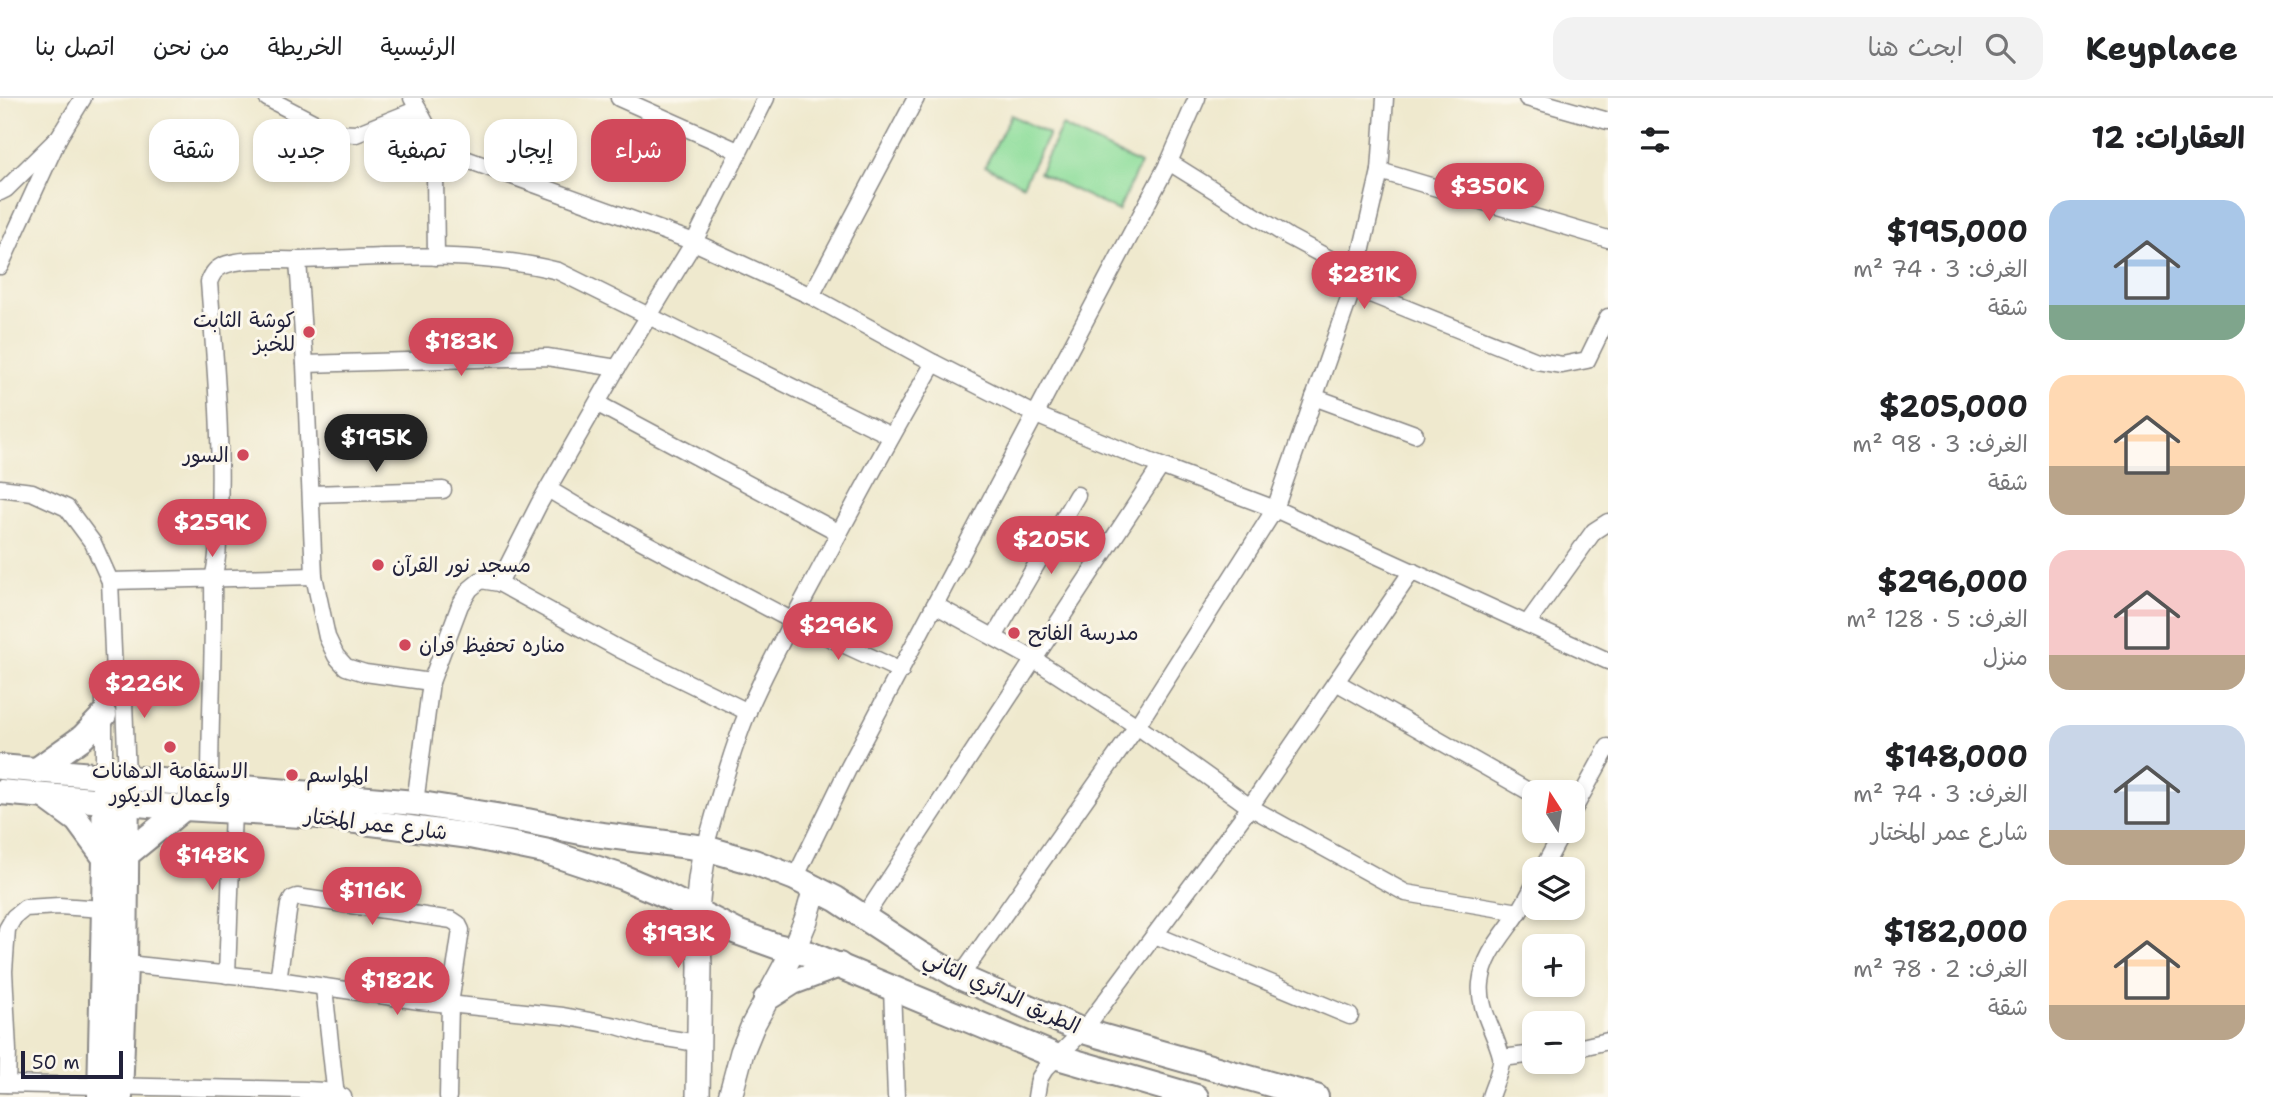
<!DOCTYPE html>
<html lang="ar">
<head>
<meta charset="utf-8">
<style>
	:root { --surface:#fff; --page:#f2f2f2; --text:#202124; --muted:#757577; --line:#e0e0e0; --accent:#d1495b }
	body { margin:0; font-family:"Shantell Sans","Playpen Sans Arabic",sans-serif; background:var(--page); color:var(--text); direction:rtl; height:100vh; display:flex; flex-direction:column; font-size:26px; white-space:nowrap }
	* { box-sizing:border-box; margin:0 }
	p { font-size:23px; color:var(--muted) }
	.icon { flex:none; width:38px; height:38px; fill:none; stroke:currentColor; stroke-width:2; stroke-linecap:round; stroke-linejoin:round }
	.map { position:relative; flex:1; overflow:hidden; direction:ltr }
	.panel { display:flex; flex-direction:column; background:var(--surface); width:665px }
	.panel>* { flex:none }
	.guide { position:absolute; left:21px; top:21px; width:665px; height:63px; direction:rtl; display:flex; gap:14px }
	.needle { width:46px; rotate:348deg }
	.tools { position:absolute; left:1522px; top:682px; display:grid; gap:14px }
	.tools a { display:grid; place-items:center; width:63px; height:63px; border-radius:14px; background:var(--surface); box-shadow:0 4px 10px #0003; font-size:35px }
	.scale { position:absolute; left:21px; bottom:18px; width:102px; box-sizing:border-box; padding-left:7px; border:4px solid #22223b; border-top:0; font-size:19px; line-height:24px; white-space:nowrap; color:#22223b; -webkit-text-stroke:5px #fbf7ec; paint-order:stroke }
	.price { position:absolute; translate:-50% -60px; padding:0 16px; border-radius:24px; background:var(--accent); color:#fff; font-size:23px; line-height:46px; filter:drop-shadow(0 2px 4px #0008) }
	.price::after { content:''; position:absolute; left:50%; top:42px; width:21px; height:16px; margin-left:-10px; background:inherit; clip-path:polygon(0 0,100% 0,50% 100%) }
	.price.current { background:#222; color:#fff }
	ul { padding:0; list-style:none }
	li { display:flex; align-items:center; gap:21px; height:175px; padding:0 28px }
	li span { display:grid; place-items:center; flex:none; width:196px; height:140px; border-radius:21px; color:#555 }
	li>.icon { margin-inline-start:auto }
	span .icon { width:84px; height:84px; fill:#fffc; stroke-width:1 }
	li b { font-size:30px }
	h2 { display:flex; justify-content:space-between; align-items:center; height:84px; padding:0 28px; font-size:30px }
	.tag { padding:0 24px; border-radius:21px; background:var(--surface); box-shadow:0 4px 10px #0003; font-size:24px; line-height:63px }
	.tag.current { background:var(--accent); color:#fff }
	header { display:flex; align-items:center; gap:42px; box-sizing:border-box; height:98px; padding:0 35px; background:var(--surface); border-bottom:2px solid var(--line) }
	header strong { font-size:33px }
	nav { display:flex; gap:38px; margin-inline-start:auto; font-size:24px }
	.search { width:490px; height:63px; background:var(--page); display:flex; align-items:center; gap:18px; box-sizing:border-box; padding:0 24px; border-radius:21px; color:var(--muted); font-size:26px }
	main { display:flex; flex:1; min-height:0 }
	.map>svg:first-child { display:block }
</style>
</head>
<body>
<header>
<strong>Keyplace</strong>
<div class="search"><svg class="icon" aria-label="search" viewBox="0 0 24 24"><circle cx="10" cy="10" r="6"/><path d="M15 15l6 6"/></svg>ابحث هنا</div>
<nav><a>الرئيسية</a><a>الخريطة</a><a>من نحن</a><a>اتصل بنا</a></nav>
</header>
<main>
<section class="panel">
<h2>العقارات: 12<svg class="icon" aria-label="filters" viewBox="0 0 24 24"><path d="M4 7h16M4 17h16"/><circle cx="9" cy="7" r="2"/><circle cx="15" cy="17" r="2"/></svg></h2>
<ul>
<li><span style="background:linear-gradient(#a9c7e8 75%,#7fa58c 0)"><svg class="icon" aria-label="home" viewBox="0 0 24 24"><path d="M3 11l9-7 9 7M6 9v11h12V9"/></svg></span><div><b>$195,000</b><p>الغرف: 3 · 74 m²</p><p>شقة</p></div></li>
<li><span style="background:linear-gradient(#ffd9b3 65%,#b9a48a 0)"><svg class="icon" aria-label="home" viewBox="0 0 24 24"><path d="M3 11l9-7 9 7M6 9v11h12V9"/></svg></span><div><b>$205,000</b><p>الغرف: 3 · 98 m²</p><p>شقة</p></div></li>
<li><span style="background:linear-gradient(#f6c9c9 75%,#b9a48a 0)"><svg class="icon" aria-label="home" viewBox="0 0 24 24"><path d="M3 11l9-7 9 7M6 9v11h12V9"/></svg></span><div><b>$296,000</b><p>الغرف: 5 · 128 m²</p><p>منزل</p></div></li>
<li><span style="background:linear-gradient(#c9d6e8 75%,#b9a48a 0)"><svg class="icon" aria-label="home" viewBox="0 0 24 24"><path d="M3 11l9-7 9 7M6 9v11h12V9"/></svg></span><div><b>$148,000</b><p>الغرف: 3 · 74 m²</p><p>شارع عمر المختار</p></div></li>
<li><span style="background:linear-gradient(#ffd9b3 75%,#b9a48a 0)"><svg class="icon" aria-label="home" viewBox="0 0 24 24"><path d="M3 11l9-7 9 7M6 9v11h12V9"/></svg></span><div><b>$182,000</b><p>الغرف: 2 · 78 m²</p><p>شقة</p></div></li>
</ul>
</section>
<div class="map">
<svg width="1608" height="999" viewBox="0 0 1608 999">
	<rect width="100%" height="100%" fill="#fbf7ec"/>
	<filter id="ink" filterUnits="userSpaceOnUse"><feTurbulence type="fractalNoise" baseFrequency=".0143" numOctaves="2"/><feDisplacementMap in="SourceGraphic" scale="14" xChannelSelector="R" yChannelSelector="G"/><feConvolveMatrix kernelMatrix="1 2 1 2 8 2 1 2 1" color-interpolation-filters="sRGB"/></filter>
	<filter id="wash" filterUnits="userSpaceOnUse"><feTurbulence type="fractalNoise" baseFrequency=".00686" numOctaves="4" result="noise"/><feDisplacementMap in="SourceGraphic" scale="28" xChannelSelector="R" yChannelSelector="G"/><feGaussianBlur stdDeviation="1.57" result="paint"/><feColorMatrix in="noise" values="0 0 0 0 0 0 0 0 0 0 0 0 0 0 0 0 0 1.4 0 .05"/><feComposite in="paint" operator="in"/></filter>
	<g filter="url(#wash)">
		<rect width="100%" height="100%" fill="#efe9ce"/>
		<g fill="#90de9c" stroke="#59806c" stroke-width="2">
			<polygon points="1011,17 1049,36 1023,87 985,68"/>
			<polygon points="1062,28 1140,66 1118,113 1039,75"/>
		</g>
	</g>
	<g filter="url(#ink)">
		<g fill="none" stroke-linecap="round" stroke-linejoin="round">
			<defs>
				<g id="street">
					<polyline points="267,0 334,35 356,36 418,11"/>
					<polyline points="412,0 433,39 446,54 694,144 811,198 934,265 1036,317 1161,368 1275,411 1608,563"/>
					<polyline points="619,0 738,53"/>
					<polyline points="1527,0 1608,23"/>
					<polyline points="1169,64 1289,139 1356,175"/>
					<polyline points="1380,73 1608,141"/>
					<polyline points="0,94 6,91 59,39 83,0"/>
					<polyline points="436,159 435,76 446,54"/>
					<polyline points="298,162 305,266 314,478 327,539 336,558 346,569 365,575 431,584"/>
					<polyline points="0,168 59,39"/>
					<polyline points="1353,189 1537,263 1562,267 1587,262 1608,219"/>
					<polyline points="811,198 916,0"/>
					<polyline points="305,266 547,259 617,270"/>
					<polyline points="1314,299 1415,336"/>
					<polyline points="598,306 838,434"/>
					<polyline points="0,390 32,394 67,410 93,445 110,483 114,576 124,604 127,679"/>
					<polyline points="548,391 585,413 791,522 901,573"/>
					<polyline points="311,396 443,392"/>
					<polyline points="110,483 314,478"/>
					<polyline points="499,485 621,552 748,614"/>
					<polyline points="935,507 1035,562 1137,628 1250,709 1406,795 1519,814"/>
					<polyline points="1527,526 1594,433 1608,424"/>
					<polyline points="994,539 1077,397"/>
					<polyline points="1336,584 1535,697"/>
					<polyline points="104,676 104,601 114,576"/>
					<path d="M210,687C210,618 214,549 213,480C219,459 218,437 219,416C222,338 215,261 209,184C212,177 214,172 222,168C242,159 279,163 301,162C387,159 474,152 558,173L891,338"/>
					<polyline points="415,705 431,584 460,507 470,491 481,482 499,485 539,406 617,270 694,144 766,0"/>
					<polyline points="1573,713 1608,649"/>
					<path d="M705,750C718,704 730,657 748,613C767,569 790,527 813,484C852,411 891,337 934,265"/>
					<polyline points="1542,772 1563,733"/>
					<polyline points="795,780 849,669 1169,64 1197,0"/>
					<polyline points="865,818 1161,368"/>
					<polyline points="1155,837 1350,918"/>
					<polyline points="118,865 278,882 420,903 563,918 617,928 647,937 697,945"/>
					<polyline points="227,877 233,712"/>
					<polyline points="960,879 1137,628 1275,411 1353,189 1380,73 1385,0"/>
					<polyline points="278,882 289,807 292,801 297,799 452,822 458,826 461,832 450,906 448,999"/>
					<polyline points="324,890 336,999"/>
					<polyline points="892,890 896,999"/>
					<polyline points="1573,951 1608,943"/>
					<polyline points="1502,960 1535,956"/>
					<polyline points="0,986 305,992 324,993 343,999"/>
					<polyline points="7,986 8,953 4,873 7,831 14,819 25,810 59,808 103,811"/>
					<polyline points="1036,999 1039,981 1045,971 1083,933 1250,709 1412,473"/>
					<path d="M1490,999C1493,988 1503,969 1501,958C1495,933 1478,911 1481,885C1484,856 1504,837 1519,814C1525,805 1530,795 1535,785"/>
				</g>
				<g id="secondary">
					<polyline points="698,999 700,867 697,813 700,781 705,750"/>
					<polyline points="730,999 742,954 753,927 793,853 806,822 815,790"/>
				</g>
				<g id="primary">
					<polyline points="0,669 415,705 527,723 586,735 705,750 754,764 795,780 836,801 920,856 960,879 1083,933 1316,999"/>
					<polyline points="38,671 83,639 104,617"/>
					<polyline points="0,694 184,710 319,718 470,738 544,753 622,779 660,795 737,834 776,848 810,856 1058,959 1196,999"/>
					<polyline points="47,700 77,722 105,760"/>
					<polyline points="126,757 184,710"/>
					<polyline points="766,901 793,884 839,867"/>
					<polyline points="100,999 105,760 104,688"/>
					<polyline points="120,999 125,866 127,688"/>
				</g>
			</defs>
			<use href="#street" stroke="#888684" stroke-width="19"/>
			<use href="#secondary" stroke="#888684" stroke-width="26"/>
			<use href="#primary" stroke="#888684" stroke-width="28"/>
			<use href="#street" stroke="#fff" stroke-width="16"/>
			<use href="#secondary" stroke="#fff" stroke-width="23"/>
			<use href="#primary" stroke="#fff" stroke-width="24"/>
		</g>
	</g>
	<g fill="#d1495b" stroke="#fbf7ec" stroke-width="2.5">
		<circle cx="309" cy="234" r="7"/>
		<circle cx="243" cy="357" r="7"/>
		<circle cx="378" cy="467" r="7"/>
		<circle cx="1014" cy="535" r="7"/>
		<circle cx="405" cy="547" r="7"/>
		<circle cx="170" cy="649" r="7"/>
		<circle cx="292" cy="677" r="7"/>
	</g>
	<g text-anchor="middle" stroke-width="6" stroke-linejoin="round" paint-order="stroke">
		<g font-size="21" fill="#22223b" stroke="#fbf7ec" text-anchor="start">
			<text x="295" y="229" text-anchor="end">كوشة الثابت<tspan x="295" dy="24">للخبز</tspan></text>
			<text x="229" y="364" text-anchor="end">السور</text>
			<text x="392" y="474">مسجد نور القرآن</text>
			<text x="1028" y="542">مدرسة الفاتح</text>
			<text x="419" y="554">مناره تحفيظ قران</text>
			<text x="170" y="680" text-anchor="middle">الاستقامة الدهانات<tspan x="170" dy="24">وأعمال الديكور</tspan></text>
			<text x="306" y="684">المواسم</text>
		</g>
		<g font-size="21" fill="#22223b" stroke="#fbf7ec">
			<text transform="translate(376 726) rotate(7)" y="7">شارع عمر المختار</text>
			<text transform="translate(1002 894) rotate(25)" y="7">الطريق الدائري الثاني</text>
		</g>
	</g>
</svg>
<div class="tools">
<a><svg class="needle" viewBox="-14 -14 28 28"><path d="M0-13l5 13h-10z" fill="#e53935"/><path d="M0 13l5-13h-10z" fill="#757577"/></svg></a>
<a><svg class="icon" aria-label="layers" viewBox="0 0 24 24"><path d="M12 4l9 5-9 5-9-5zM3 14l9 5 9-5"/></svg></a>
<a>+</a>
<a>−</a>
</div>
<div class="scale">50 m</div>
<b class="price" style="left:1489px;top:125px">$350K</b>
<b class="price" style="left:1364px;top:213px">$281K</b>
<b class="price" style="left:461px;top:280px">$183K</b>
<b class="price current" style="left:376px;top:376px">$195K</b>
<b class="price" style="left:212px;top:461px">$259K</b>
<b class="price" style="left:1051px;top:478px">$205K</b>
<b class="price" style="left:838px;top:564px">$296K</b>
<b class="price" style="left:144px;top:622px">$226K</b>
<b class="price" style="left:212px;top:794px">$148K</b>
<b class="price" style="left:372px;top:829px">$116K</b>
<b class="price" style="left:678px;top:872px">$193K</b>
<b class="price" style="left:397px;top:919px">$182K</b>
<div class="guide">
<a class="tag current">شراء</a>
<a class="tag">إيجار</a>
<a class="tag">تصفية</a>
<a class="tag">جديد</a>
<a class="tag">شقة</a>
</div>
</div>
</main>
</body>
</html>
